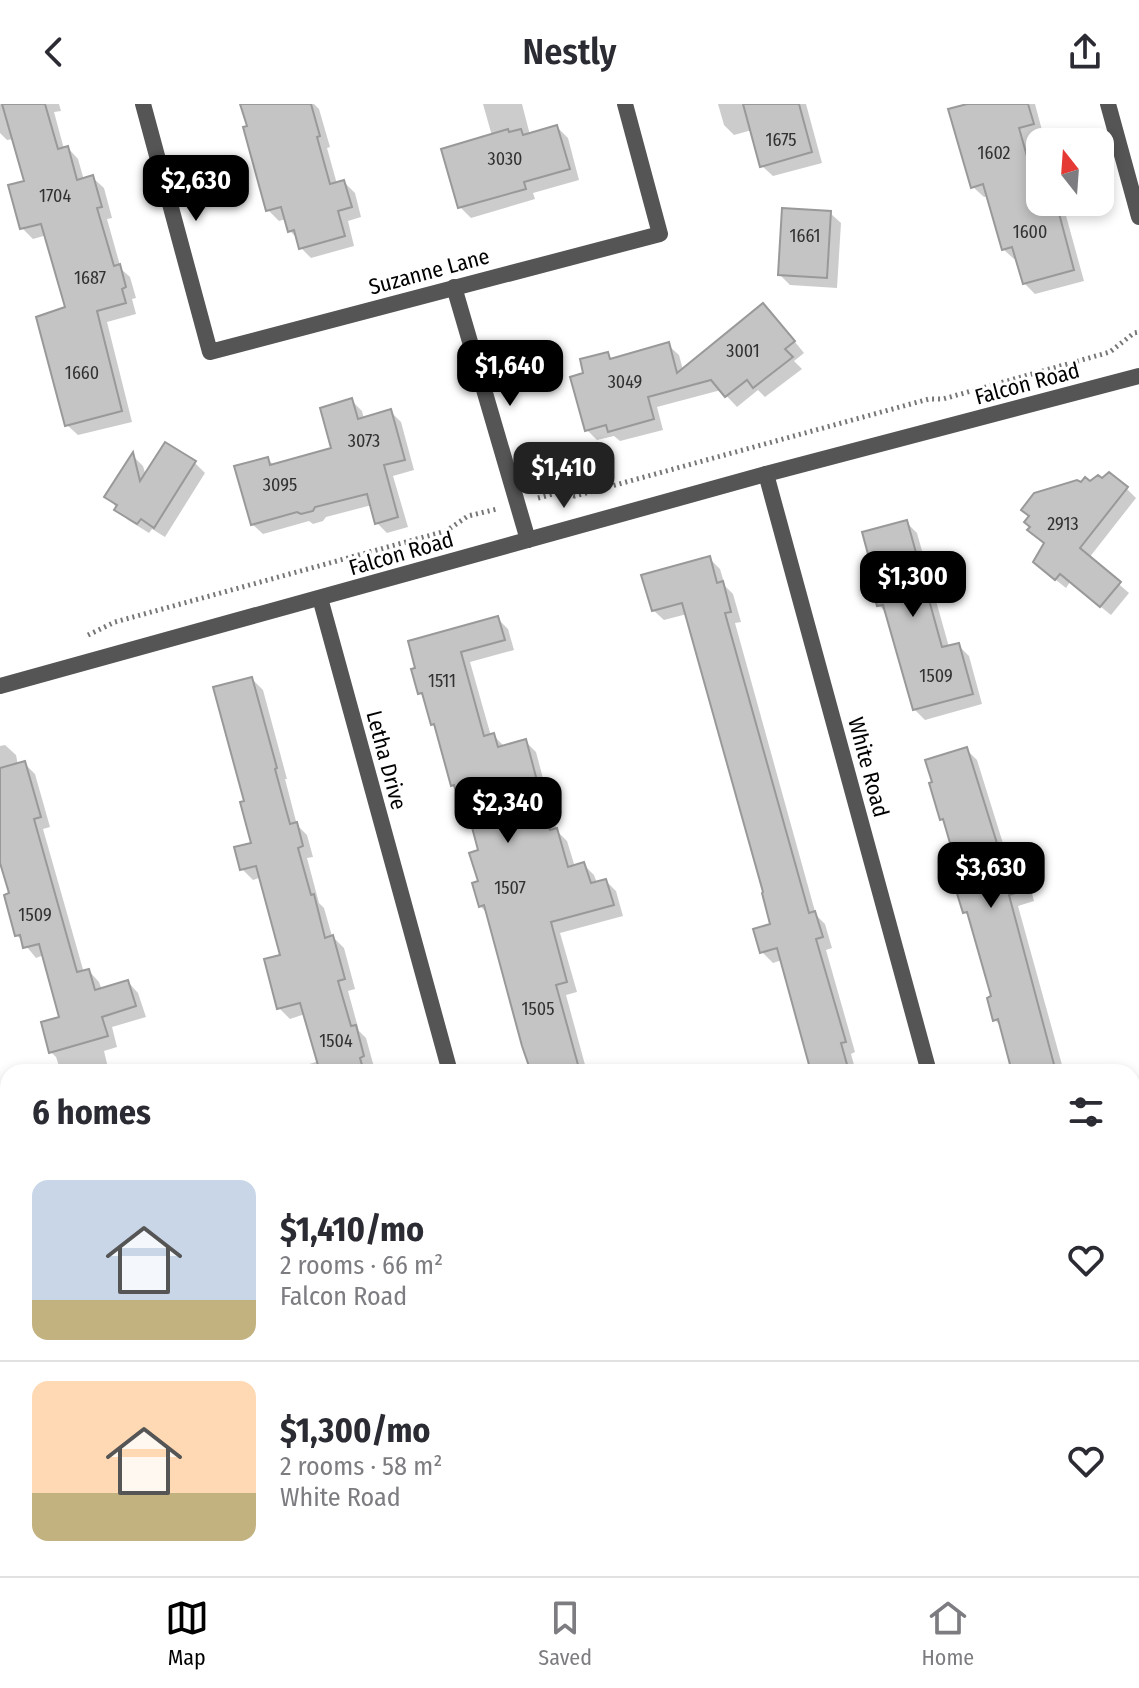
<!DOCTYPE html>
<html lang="en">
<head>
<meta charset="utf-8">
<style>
	:root { --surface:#fff; --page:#f2f2f3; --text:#2b2b33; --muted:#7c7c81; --line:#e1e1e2; --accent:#000 }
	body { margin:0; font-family:"Fira Sans Condensed",sans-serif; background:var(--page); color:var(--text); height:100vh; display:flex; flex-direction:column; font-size:30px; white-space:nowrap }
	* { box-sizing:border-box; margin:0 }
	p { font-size:26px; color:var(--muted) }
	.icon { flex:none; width:44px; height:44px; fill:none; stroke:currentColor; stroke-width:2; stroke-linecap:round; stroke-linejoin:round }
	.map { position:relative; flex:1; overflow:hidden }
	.details { position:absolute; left:0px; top:960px; width:1140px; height:512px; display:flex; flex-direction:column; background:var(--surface); border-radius:24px 24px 0 0; box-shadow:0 4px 12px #0003 }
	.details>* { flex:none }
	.needle { width:52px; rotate:343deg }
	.fabs { position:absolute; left:1026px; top:24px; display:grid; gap:16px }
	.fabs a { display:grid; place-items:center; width:88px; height:88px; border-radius:16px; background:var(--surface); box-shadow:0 4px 12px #0003; font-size:40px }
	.price { position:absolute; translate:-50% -68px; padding:0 18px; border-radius:16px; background:var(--accent); color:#fff; font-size:26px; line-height:52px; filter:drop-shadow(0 2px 4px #0008) }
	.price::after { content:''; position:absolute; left:50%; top:48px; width:24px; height:18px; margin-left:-12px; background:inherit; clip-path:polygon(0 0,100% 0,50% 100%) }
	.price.on { background:#222; color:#fff }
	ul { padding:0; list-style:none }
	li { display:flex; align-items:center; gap:24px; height:200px; padding:0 32px }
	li+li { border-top:2px solid var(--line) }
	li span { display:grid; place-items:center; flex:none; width:224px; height:160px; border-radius:16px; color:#555 }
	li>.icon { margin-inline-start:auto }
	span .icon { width:96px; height:96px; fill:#fffc; stroke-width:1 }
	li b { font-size:34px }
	h2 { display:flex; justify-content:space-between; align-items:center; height:96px; padding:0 32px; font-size:34px }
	header { display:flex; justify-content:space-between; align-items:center; height:104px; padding:0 32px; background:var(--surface); font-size:36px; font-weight:600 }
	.tab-bar { display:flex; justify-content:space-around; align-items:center; height:112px; border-top:2px solid var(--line); background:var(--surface); font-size:22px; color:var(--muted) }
	.tab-bar a { display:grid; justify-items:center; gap:4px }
	.tab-bar .on { color:var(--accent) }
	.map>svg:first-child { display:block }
</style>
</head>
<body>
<header><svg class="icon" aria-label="back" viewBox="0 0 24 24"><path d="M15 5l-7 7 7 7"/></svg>Nestly<svg class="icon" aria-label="share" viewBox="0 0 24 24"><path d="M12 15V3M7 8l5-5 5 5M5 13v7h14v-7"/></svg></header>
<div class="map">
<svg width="1139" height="1472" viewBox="0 0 1139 1472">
	<rect width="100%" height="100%" fill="#fff"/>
	<g fill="#0003">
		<polygon points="0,0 59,0 61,7 54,8 64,45 68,44 78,55 84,76 93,74 104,84 112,114 107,115 121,165 130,173 136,194 132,195 136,210 107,218 132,318 78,331 67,321 68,204 47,131 33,135 22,124 26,78 14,35 7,36 0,29"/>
		<polygon points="249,0 314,0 319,5 330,43 327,44 337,80 344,78 355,89 361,113 348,117 354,142 311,154 301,144 299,136 290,127 286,115 279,117 268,106 249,24"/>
		<polygon points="483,0 522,0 530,31 557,23 568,34 579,76 533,89 535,95 471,114 460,103 492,32"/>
		<polygon points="718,0 806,0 822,59 773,72 762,62 752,26 734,31 724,21"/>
		<polygon points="971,0 1035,0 1043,30 1028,35 1040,73 1040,98 1055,98 1065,108 1084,177 1035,190 1024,179 1018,154 1014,155 1003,145 989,92 984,93 973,83"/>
		<polygon points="830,109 841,119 837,184 790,181 780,171"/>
		<polygon points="774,212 804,249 794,257 802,265 765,293 758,286 737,303 721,286 657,303 663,326 620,337 614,332 597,336 587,326 586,271 607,250 613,256 668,241 679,251 683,266"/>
		<polygon points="352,297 362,307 364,315 390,307 401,318 414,366 393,372 408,423 387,429 377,419 372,401 326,413 323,417 313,420 309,417 263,430 252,420 268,355 274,362 334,345"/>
		<polygon points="133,352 143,362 146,372 195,359 205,369 165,433 152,425 149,429 128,416 107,393"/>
		<polygon points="1090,380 1126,384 1136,394 1089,454 1129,489 1111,511 1070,478 1066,484 1046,468"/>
		<polygon points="906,418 917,429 949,543 958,541 969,552 982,600 925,616 914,605 887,510 879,501 875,466"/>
		<polygon points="709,454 720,465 725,482 733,490 741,518 735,519 816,811 825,820 832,844 826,846 855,948 851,950 856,968 813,968 782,856 773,859 762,848 773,821 687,510 664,516 653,506"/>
		<polygon points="498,515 508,525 514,546 470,558 491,632 494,632 505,643 525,637 536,648 557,727 567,737 575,763 583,760 594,771 597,779 606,777 616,787 623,812 560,829 577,888 566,891 587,968 533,968 489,811 480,802 480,748 468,702 459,694 457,685 453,681 438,626 433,620 426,595 420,589 413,567"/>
		<polygon points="252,575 263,586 287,675 285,675 297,721 307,731 313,753 307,754 319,799 324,804 332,832 344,844 355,885 348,887 359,927 366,934 374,963 370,964 371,968 305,968 303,962 319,957 305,910 290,915 279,904 282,852 261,773 253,776 242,765 253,740 246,699"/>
		<polygon points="5,641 16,651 18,661 24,659 35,670 50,723 43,725 84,869 89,867 99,878 102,886 128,878 138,889 146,913 112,923 117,943 104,947 109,968 61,968 56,953 51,948 62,914 44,851 36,854 17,831 11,791 0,752 0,642"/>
		<polygon points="966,645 977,656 1011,765 1017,763 1028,774 1034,797 1018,802 1064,968 1014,968 1002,923 995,916 993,894 971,815 965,808 963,783 946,719 942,715"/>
		<polygon points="1132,1043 1139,1066 1132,1070"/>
		<polygon points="1132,1214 1139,1240 1139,1412 1132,1387"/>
		<polygon points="0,1351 8,1378 8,1464 33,1464 36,1472 0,1472"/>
		<polygon points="1139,1421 1139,1443 1133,1423"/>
		<polygon points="188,1464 237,1464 240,1472 191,1472"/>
		<polygon points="462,1464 520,1464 526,1472 464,1472"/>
		<polygon points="670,1464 725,1464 727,1472 676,1472"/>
		<polygon points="950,1464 1004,1464 1006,1472 953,1472"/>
	</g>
	<g fill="#c4c4c4" stroke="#999" stroke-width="2">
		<polygon points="2,0 45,0 58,45 68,42 77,76 93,71 102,103 97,104 114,162 120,160 126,183 122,185 126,199 97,207 122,307 65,322 36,213 65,203 41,120 20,125 8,81 24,77"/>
		<polygon points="240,0 311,0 320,32 317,33 330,80 344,76 352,103 338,107 345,132 299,145 294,126 288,128 281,103 266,107 243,23 247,22"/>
		<polygon points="743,0 799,0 812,48 760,63"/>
		<polygon points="967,0 1028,0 1034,20 1019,24 1040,98 1056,98 1074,166 1023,180 1012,143 1002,146 983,80 971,84 948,5"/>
		<polygon points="557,21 570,65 524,78 526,85 458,104 441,45 508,25 509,28 521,25 523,31"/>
		<polygon points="782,104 831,107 827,174 778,171"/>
		<polygon points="763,199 795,237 785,245 793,253 753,284 747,276 725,293 711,276 648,293 654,315 608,328 606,321 585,327 570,273 583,269 580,255 608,248 610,255 669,238 677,269"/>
		<polygon points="352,294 358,315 391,305 405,356 384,361 398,413 375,420 367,390 315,403 313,407 301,410 297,408 251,421 234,362 268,353 270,361 331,344 320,304"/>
		<polygon points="165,338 196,357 154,424 141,415 137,420 114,406 117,401 104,393 133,348 140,377"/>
		<polygon points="1109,368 1128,383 1080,444 1121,478 1100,503 1060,470 1055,476 1033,458 1044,439 1027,426 1030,423 1024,418 1029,412 1021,406 1034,389 1077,376 1081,378 1085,373 1090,377 1098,371 1102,374"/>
		<polygon points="907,416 942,543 959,539 973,590 913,606 883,501 877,502 867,467 872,465 862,428"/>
		<polygon points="710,452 717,479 723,477 731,508 725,509 809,809 815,807 823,833 816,835 846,938 841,939 848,964 833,968 811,968 777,844 760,849 753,825 770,820 762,789 763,788 682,499 652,507 641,471"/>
		<polygon points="498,512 505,536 461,548 484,632 494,629 498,643 526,635 550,726 557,724 568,763 584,758 591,779 606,775 614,801 551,818 567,878 556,881 580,968 531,968 522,942 484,801 479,803 472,779 478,777 469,749 478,746 464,693 458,695 454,681 451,682 434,620 431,621 422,589 418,590 411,565 415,564 408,537"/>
		<polygon points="252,573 277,664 275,665 290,720 297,718 303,742 298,744 311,791 314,790 325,834 333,831 345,875 338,877 351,922 356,921 364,952 360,954 364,968 320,968 300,899 277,905 264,855 280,851 256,762 240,766 234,743 251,739 240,698 244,697 213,583"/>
		<polygon points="967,643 1005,765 1018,761 1025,786 1009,791 1056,968 1012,968 998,915 993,917 987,894 991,892 967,808 963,809 955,783 960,782 955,764 957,763 943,715 940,716 929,679 932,678 925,656"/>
		<polygon points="25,657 41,713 34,715 77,868 89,865 95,886 128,876 136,902 102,913 108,932 49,949 41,918 59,913 39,840 23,844 20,831 15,832 4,791 9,789 0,759 0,664"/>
	</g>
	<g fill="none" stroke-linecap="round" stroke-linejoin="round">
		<g stroke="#777" stroke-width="5" stroke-dasharray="2 4" stroke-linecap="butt">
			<polyline points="538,394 557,389 575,392 929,295 943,295 1110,248 1134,229 1139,228"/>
			<polyline points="88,531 115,518 446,427 468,412 497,405"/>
			<polyline points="0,1018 8,1047"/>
		</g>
		<g stroke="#555" stroke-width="16">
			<polyline points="143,0 210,248 660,130 625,0"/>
			<polyline points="1108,0 1139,113"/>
			<polyline points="454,183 528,436"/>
			<polyline points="766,370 929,968"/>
			<polyline points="320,494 450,968"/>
			<polyline points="0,582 766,370 1139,272"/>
			<polyline points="0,1092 8,1121"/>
			<polyline points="103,1464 105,1472"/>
			<polyline points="585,1464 587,1472"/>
			<polyline points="1064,1464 1066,1472"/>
		</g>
	</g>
	<g text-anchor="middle" stroke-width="6" stroke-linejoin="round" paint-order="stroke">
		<g font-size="18" fill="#313131">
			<text x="781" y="42">1675</text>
			<text x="994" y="55">1602</text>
			<text x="505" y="61">3030</text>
			<text x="55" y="98">1704</text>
			<text x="1030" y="134">1600</text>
			<text x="805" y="138">1661</text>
			<text x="90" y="180">1687</text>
			<text x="743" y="253">3001</text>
			<text x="82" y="275">1660</text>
			<text x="625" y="284">3049</text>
			<text x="364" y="343">3073</text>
			<text x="280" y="387">3095</text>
			<text x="1063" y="426">2913</text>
			<text x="936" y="578">1509</text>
			<text x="442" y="583">1511</text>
			<text x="510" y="790">1507</text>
			<text x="35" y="817">1509</text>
			<text x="538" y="911">1505</text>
			<text x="336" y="943">1504</text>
		</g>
		<g font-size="22" fill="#000" stroke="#fff">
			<text transform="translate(429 167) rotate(-15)" y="8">Suzanne Lane</text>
			<text transform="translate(1027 279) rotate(-15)" y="8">Falcon Road</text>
			<text transform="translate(401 449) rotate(-16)" y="8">Falcon Road</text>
			<text transform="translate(387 656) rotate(75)" y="8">Letha Drive</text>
			<text transform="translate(869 663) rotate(75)" y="8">White Road</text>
		</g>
	</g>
</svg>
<div class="fabs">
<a><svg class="needle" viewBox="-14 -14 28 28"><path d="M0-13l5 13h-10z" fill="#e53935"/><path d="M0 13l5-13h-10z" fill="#7c7c81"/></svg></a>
</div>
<b class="price" style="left:196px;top:119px">$2,630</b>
<b class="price" style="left:510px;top:304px">$1,640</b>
<b class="price on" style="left:564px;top:406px">$1,410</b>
<b class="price" style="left:913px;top:515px">$1,300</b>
<b class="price" style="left:508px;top:741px">$2,340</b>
<b class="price" style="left:991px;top:806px">$3,630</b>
<section class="details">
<h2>6 homes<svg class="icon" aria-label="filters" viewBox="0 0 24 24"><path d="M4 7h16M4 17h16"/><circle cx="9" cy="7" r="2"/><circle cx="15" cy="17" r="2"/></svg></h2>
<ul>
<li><span style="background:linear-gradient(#c9d6e8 75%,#c2b280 0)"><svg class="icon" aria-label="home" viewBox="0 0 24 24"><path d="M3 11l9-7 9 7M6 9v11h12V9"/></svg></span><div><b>$1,410/mo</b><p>2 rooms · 66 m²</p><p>Falcon Road</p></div><svg class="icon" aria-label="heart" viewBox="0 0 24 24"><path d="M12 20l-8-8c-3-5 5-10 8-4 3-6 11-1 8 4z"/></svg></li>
<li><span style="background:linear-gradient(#ffd9b3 70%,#c2b280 0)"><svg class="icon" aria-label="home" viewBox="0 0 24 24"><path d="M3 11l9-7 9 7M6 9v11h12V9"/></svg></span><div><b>$1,300/mo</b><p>2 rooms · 58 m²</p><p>White Road</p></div><svg class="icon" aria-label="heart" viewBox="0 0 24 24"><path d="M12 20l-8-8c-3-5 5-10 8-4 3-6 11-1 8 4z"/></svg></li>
</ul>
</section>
</div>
<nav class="tab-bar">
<a class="on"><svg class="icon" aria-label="map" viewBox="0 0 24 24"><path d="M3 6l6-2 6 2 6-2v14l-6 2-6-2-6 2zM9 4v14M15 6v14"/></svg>Map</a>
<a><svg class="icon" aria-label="saved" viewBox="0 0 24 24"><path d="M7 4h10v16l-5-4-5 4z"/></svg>Saved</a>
<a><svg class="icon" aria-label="home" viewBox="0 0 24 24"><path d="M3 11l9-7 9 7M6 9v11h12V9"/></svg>Home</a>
</nav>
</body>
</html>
